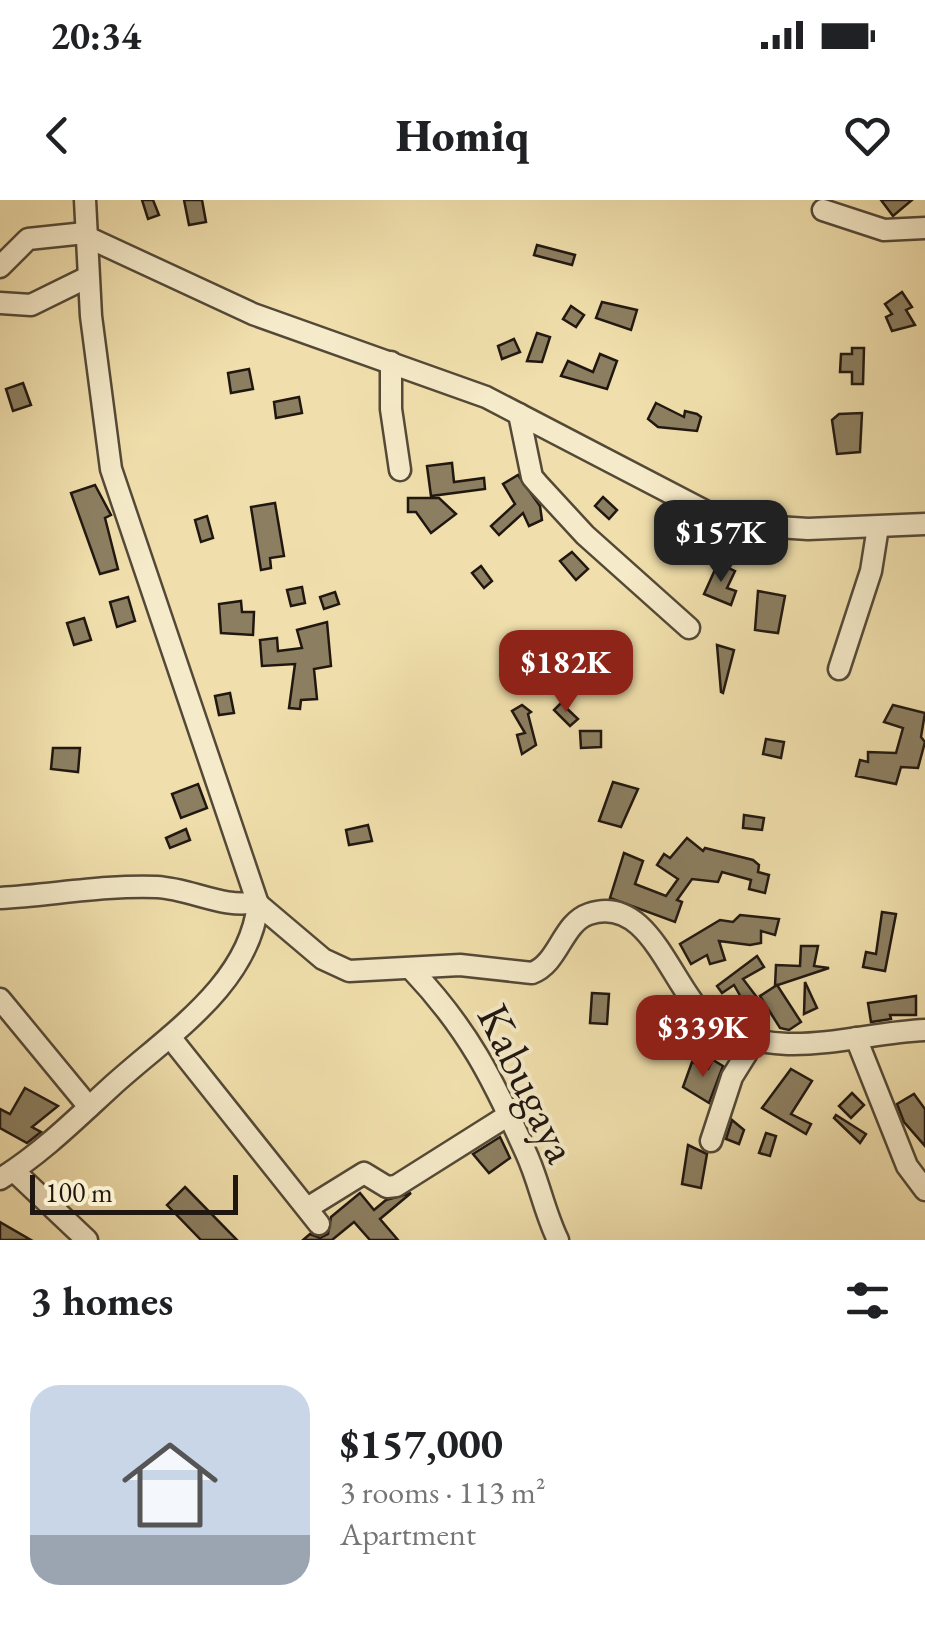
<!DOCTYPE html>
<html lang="en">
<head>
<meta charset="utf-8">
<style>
	:root { --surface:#fff; --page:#f6f6f6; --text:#202124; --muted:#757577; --accent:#8f2418 }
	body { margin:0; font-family:"EB Garamond",serif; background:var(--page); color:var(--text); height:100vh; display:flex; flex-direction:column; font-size:38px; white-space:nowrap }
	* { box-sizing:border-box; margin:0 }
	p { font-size:32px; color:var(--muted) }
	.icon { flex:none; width:55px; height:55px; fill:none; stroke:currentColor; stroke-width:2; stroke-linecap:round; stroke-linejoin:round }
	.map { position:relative; height:1040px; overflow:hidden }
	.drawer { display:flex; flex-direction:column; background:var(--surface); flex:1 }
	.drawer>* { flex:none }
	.scale { position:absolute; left:30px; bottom:25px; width:208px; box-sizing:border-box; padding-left:10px; border:5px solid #201710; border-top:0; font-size:28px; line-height:35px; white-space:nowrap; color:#201710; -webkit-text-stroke:8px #f5eac9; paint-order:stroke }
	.price { position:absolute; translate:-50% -85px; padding:0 22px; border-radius:20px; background:var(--accent); color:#fff; font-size:32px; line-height:65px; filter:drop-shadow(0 2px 5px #0008) }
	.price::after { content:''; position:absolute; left:50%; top:60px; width:30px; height:22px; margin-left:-15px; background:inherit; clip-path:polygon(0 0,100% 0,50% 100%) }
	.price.current { background:#222; color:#fff }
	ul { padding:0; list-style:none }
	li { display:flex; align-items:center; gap:30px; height:250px; padding:0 30px }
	li span { display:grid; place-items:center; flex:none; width:280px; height:200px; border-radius:30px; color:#555 }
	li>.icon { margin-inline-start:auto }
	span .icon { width:120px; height:120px; fill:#fffc; stroke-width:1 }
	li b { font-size:42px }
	h2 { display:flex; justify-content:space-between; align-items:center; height:120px; padding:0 30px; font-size:42px }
	.status { display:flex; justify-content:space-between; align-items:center; height:70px; padding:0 50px; background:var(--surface); direction:ltr }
	.status svg { height:28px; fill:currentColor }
	header { display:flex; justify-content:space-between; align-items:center; height:130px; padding:0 30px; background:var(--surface); font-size:45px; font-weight:800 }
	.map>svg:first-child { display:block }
</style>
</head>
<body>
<div class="status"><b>20:34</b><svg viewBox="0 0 49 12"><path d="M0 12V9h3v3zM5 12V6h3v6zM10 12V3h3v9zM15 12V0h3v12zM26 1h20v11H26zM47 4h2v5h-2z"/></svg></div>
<header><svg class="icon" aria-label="back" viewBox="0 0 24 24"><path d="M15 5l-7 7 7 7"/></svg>Homiq<svg class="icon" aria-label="heart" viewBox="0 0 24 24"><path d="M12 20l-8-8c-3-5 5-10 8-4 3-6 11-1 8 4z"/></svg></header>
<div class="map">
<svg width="925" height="1040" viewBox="0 0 925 1040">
	<rect width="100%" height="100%" fill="#f0dfac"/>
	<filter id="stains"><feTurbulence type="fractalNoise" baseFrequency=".002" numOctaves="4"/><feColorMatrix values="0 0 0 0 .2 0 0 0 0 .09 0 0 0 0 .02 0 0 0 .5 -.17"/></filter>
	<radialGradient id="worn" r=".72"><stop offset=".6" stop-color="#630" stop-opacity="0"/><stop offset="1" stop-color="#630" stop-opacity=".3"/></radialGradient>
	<g fill="#8c7f61" stroke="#201710" stroke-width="2.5">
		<polygon points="142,0 153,0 159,15 148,19"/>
		<polygon points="184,0 202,0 206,22 189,25"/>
		<polygon points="881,0 912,0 893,16"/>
		<polygon points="537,45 575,55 572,65 534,55"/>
		<polygon points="902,92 912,107 906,110 915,125 892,131 886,117 892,114 885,104"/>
		<polygon points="602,102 637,110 631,130 596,118"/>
		<polygon points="571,106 584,115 576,127 563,119"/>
		<polygon points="537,133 550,137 542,162 527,161"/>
		<polygon points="514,139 520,152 502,159 498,146"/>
		<polygon points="852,148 864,148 863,184 852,184 852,172 840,172 841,154 852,154"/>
		<polygon points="600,154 617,161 607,189 561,176 568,161 593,172"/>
		<polygon points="249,169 253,189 231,193 228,173"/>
		<polygon points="23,183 31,205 13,211 6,189"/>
		<polygon points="299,197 302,213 276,218 274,202"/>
		<polygon points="656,203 684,217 685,211 697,214 701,217 697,231 658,227 648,219"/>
		<polygon points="862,213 860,252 837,254 832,220 839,214"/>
		<polygon points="452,263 454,282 484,278 485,289 431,296 427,266"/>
		<polygon points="518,275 540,306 542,320 529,326 523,313 499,335 491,326 515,304 503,284"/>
		<polygon points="95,285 111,315 105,318 118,369 100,374 71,293"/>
		<polygon points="603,297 617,310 609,319 595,306"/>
		<polygon points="408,298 439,298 456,314 431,333 416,312 408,312"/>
		<polygon points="275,303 284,356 270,358 271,368 261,370 251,307"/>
		<polygon points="207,316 213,338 201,342 195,320"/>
		<polygon points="675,335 688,340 682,357 668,352"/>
		<polygon points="572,352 588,369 576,380 560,361"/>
		<polygon points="718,363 735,371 727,388 736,391 731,405 704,394"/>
		<polygon points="481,366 492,381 484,388 472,373"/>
		<polygon points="302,387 305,403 291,406 287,390"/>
		<polygon points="758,391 785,396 778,433 755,430"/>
		<polygon points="335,392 339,404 324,409 320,397"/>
		<polygon points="128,397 135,421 117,427 110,402"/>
		<polygon points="241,401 242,412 254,412 253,435 221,433 219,404"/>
		<polygon points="84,418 91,440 74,445 67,423"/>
		<polygon points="327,422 331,466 314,469 317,499 301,500 300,509 289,508 295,464 262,466 260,440 277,438 278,451 302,448 297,430"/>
		<polygon points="717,445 734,450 723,493 721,492"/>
		<polygon points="511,465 522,473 513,486 502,477"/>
		<polygon points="230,493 234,513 219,515 215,496"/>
		<polygon points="561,503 578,519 570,526 554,510"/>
		<polygon points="522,505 531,512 528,514 536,545 522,554 517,535 525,533 512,511"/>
		<polygon points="893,505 925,513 921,537 925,542 918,568 901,567 896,584 856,576 860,560 868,562 868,552 896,553 903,528 884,522"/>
		<polygon points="580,531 601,531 601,547 581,548"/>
		<polygon points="766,539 784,542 781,558 763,554"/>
		<polygon points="53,548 80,548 78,572 51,569"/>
		<polygon points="613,582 638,589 621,627 599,621"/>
		<polygon points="198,584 207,608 181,618 172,594"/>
		<polygon points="744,615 764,618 762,630 743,628"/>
		<polygon points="368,625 372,641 349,645 346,630"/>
		<polygon points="186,629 190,640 170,648 166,638"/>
		<polygon points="687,638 703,651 705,648 753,660 759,665 758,672 769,675 765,693 749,689 751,680 722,672 718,682 692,679 677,700 682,702 675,722 610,698 624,653 643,661 635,684 666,696 678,679 657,665 664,654 670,658"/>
		<polygon points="882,712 896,714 885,771 863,767 866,752 876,754"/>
		<polygon points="740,715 779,719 775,735 761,731 761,743 750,745 719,741 725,760 710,764 707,755 691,764 680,744 720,720 733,722"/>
		<polygon points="801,746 818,746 814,766 829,768 775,786 776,765 800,766"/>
		<polygon points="757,756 764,767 743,779 762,804 750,813 734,785 722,793 717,786"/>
		<polygon points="805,782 817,808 804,814"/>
		<polygon points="777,785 801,822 789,830 780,828 760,796"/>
		<polygon points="592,793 609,794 607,824 590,823"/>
		<polygon points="916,796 916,815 890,815 891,819 871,822 868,803"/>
		<polygon points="686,831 700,839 692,855 677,847"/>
		<polygon points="713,860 723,866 709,903 683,887 692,862 708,869"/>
		<polygon points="791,869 812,881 791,914 811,924 806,934 762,908"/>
		<polygon points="25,888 58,906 32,927 41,932 27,943 0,928 0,909 10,914"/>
		<polygon points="852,893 864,905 851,918 839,906"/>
		<polygon points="914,894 925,909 925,946 904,922 897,904"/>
		<polygon points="836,915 866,934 860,943 834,918"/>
		<polygon points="732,920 744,930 739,944 726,939"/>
		<polygon points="766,933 776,936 770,956 759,953"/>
		<polygon points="500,937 510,958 489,973 473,954"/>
		<polygon points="688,945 707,954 701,988 682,984"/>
		<polygon points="185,987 237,1040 201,1040 167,1005"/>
		<polygon points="360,993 374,1010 386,1000 411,993 380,1019 398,1040 370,1040 354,1022 332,1040 303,1040 310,1034 320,1038 328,1034 331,1017"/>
		<polygon points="0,1022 31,1040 0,1040"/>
	</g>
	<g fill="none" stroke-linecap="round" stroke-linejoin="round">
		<defs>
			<g id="minor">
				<polyline points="823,10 884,30 925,28"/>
				<polyline points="85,36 253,114 486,197 730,324 808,329 925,324"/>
				<polyline points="0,67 28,39 85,33"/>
				<polyline points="0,103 31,105 88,77"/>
				<polyline points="391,162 391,209 400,270"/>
				<polyline points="519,214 532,277 538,284 585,335 689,428"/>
				<polyline points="839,469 871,371 878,327"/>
				<path d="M0,698C53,695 104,685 157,687C192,689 223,709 257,702"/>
				<path d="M258,704L323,759L349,771L460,765L532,773C559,763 562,723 589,714C653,692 673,798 714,823C778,864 855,833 925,830"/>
				<path d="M412,770C468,829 493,879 526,953C539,981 544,1011 558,1040"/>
				<polyline points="0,799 89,907"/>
				<polyline points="170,837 319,1024"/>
				<polyline points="856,838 907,966 925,990"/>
				<polyline points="711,941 732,877 755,840"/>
				<polyline points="14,971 87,1040"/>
				<path d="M0,979C41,954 77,918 112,886C168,835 249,785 258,704L111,269L91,116L85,0"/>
				<polyline points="309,1007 364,973 387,987 396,986 507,916"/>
			</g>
		</defs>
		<use href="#minor" stroke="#544937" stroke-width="25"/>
		<use href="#minor" stroke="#f5eac9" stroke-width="20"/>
	</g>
	<g text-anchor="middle" stroke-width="8" stroke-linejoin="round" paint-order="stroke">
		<g font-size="45" fill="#201710" stroke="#f5eac9">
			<text transform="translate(528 883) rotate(64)" y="16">Kabugaya</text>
		</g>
	</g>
	<rect width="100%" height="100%" filter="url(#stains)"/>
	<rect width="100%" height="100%" fill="url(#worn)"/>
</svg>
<div class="scale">100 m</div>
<b class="price current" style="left:721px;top:385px">$157K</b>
<b class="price" style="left:566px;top:515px">$182K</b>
<b class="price" style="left:703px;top:880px">$339K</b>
</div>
<section class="drawer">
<h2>3 homes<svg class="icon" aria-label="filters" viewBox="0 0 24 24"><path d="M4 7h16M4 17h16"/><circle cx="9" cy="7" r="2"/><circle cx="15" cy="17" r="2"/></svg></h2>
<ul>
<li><span style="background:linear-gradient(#c9d6e8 75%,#9aa5b1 0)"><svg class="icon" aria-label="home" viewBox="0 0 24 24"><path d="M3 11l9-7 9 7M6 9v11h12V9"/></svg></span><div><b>$157,000</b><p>3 rooms · 113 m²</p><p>Apartment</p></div></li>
</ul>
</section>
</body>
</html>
